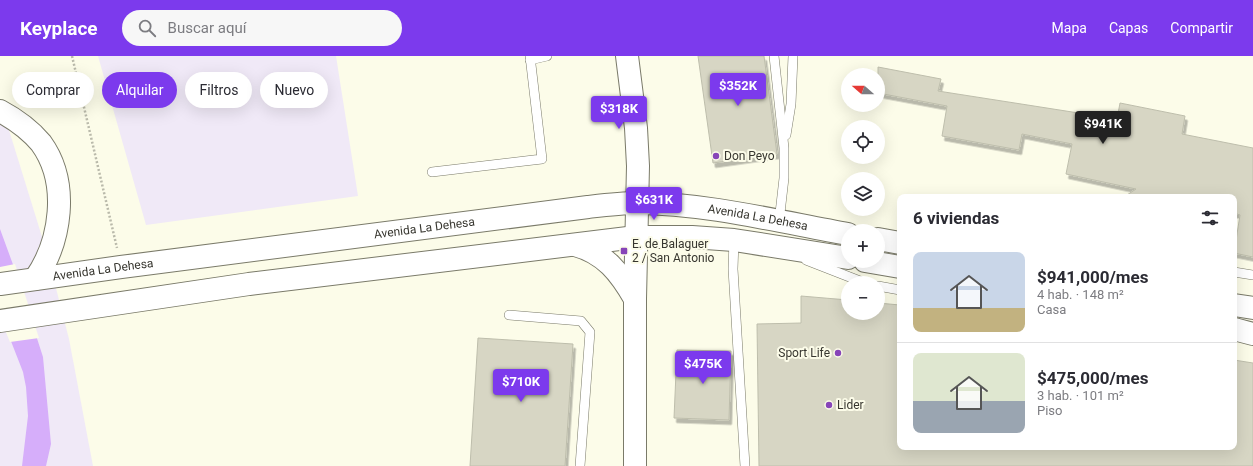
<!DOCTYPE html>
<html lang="es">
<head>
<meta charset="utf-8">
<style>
	:root { --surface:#fff; --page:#f7f7f7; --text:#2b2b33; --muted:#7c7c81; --line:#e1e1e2; --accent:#7c3aed }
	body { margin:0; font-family:Roboto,sans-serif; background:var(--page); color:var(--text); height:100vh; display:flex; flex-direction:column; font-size:15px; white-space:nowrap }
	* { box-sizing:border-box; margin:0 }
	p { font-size:13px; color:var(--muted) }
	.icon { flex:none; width:22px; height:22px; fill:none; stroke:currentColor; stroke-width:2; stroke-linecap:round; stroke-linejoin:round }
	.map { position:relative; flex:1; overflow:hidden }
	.side { position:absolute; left:897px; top:138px; width:340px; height:256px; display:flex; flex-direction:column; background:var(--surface); border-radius:8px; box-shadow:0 4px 16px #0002 }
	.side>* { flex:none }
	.guide { position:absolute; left:12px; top:16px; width:380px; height:36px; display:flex; gap:8px }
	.needle { width:26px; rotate:290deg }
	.controls { position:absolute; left:841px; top:12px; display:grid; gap:8px }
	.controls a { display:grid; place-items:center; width:44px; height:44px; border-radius:50%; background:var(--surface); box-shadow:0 4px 16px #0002; font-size:20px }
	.price { position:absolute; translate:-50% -34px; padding:0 9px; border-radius:4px; background:var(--accent); color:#fff; font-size:13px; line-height:26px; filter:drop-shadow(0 1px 2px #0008) }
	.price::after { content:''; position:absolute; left:50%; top:24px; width:12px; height:9px; margin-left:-6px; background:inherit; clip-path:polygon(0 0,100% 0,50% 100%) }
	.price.selected { background:#222; color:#fff }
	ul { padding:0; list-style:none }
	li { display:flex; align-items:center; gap:12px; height:100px; padding:0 16px }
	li+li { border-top:1px solid var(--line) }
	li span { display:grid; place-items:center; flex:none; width:112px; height:80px; border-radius:8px; color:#555 }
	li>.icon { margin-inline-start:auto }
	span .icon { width:48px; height:48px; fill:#fffc; stroke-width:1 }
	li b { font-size:17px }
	h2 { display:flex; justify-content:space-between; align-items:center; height:48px; padding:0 16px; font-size:17px }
	.chip { padding:0 14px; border-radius:18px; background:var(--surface); box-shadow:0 4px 16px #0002; font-size:14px; line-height:36px }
	.chip.selected { background:var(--accent); color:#fff }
	header { display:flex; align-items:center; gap:24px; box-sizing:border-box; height:56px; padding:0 20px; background:var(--accent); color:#fff }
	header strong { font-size:19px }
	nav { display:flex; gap:22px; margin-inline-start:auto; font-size:14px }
	.search { width:280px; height:36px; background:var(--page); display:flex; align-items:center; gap:10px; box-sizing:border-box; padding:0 14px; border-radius:22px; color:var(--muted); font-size:15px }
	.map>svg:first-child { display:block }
</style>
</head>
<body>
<header>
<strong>Keyplace</strong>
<div class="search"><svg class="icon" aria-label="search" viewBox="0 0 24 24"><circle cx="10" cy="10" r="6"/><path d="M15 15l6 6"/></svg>Buscar aquí</div>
<nav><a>Mapa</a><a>Capas</a><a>Compartir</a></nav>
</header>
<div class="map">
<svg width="1253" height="410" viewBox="0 0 1253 410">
	<defs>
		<filter id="shadow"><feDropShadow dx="2.5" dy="4.5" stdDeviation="0" flood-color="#0004"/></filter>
	</defs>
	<rect width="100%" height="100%" fill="#fcfce9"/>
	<g fill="#f0e9f7">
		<polygon points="98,0 336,0 358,140 146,169"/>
		<polygon points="0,45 47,197 69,283 93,410 0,410"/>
	</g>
	<polygon fill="#d6aefa" points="0,173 15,214 43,301 51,388 46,410 22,410 28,360 26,331 23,316 0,257"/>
	<polygon fill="#fcfce9" points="15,208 39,282 10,286 0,262 0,211"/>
	<g fill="#d7d6c4" stroke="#bebeac" filter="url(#shadow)">
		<polygon points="698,0 764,0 777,98 713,107"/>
		<polygon points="878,11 941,23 938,35 1117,63 1120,47 1185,60 1182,78 1253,92 1253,201 1234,197 1240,159 1234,157 1234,141 1124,141 1136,133 1066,118 1072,88 1022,78 1019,94 942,80 947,50 878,37"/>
		<polygon points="801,240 848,244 848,257 878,257 878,247 900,249 900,391 1234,391 1234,304 1253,307 1253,410 759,410 757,268 801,267"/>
		<polygon points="478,282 573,288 565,410 470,410"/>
		<polygon points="677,294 731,295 729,364 674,362"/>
	</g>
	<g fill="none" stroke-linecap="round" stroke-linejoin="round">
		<defs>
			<g id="lane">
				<polyline points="774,0 784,92 784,122 779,166"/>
				<polyline points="530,4 547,0"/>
				<polyline points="786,79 791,48 793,0"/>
				<polyline points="432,116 542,103 530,0"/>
				<polyline points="734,184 733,213 745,410"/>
				<polyline points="806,204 865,227"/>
				<polyline points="1234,216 1253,219"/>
				<polyline points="878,230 900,234"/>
				<polyline points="509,259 581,265 590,276 580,410"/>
			</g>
			<polyline id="secondary" points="627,0 636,72 638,110 635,243 635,410"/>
			<g id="primary">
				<polyline points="878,183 900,187"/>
				<path d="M575,189C605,197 620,217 635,243"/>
				<polyline points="865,205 900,211"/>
				<path id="s1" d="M0,228L121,211L588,151C605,149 621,147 637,147C704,147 781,166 848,178"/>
				<polyline points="1234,249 1253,252"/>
				<polyline points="0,265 249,228 636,181 692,181 734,184 848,202"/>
				<polyline points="1234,273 1253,278"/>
			</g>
			<path id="highway" d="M0,55C15,63 30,74 41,87C70,127 61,186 35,223"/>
		</defs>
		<use href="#lane" stroke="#7a7a69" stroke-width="10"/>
		<use href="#secondary" stroke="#7a7a69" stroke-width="24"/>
		<use href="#primary" stroke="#7a7a69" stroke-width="24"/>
		<use href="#highway" stroke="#7a7a69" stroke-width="24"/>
		<polyline stroke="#babaab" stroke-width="2.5" stroke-dasharray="2 2" stroke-linecap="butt" points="72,0 117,192"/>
		<use href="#lane" stroke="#fff" stroke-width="9"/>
		<use href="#secondary" stroke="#fff" stroke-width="22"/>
		<use href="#primary" stroke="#fff" stroke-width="22"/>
		<use href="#highway" stroke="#fff" stroke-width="22"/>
	</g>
	<g fill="#8744b8" stroke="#fcfce9" stroke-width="1.5">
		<circle cx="716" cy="100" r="4"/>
		<rect x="620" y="191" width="8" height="8" rx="2"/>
		<circle cx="838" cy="297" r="4"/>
		<circle cx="829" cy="349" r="4"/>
	</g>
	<g text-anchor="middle" stroke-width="4" stroke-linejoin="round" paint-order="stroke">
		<g font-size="12" fill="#37362f" stroke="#fcfce9" text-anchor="start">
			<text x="724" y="104">Don Peyo</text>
			<text x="632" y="192">E. de Balaguer<tspan x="632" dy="14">2 / San Antonio</tspan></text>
			<text x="830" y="301" text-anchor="end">Sport Life</text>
			<text x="837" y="353">Lider</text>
		</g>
		<g font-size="12" fill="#37362f" stroke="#fcfce9">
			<text dy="4" stroke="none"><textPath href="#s1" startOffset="764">Avenida La Dehesa</textPath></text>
			<text dy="4" stroke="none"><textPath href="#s1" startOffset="428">Avenida La Dehesa</textPath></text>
			<text dy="4" stroke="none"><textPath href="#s1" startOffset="104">Avenida La Dehesa</textPath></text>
		</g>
	</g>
</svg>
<div class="controls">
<a><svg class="needle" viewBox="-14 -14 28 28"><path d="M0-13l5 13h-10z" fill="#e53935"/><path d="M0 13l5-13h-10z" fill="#7c7c81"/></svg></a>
<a><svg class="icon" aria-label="locate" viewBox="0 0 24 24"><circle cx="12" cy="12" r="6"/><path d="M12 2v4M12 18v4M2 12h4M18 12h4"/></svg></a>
<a><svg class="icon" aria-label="layers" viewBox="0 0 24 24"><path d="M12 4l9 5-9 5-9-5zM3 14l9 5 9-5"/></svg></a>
<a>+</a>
<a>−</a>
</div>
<b class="price" style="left:738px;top:51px">$352K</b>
<b class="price" style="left:619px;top:74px">$318K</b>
<b class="price selected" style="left:1103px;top:89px">$941K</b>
<b class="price" style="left:654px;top:165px">$631K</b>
<b class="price" style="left:703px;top:329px">$475K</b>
<b class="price" style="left:521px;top:347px">$710K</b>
<div class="guide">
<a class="chip">Comprar</a>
<a class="chip selected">Alquilar</a>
<a class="chip">Filtros</a>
<a class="chip">Nuevo</a>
</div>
<section class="side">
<h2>6 viviendas<svg class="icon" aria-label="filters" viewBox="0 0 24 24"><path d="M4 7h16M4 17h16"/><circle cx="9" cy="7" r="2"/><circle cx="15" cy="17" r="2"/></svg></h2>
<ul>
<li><span style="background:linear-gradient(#c9d6e8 70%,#c2b280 0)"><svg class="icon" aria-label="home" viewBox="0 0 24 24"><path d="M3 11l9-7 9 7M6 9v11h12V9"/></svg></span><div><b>$941,000/mes</b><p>4 hab. · 148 m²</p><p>Casa</p></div></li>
<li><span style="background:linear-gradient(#dfe7d0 60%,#9aa5b1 0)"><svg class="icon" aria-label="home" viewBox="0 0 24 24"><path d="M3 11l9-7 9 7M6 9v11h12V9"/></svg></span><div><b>$475,000/mes</b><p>3 hab. · 101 m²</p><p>Piso</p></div></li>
</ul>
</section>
</div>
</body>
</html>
